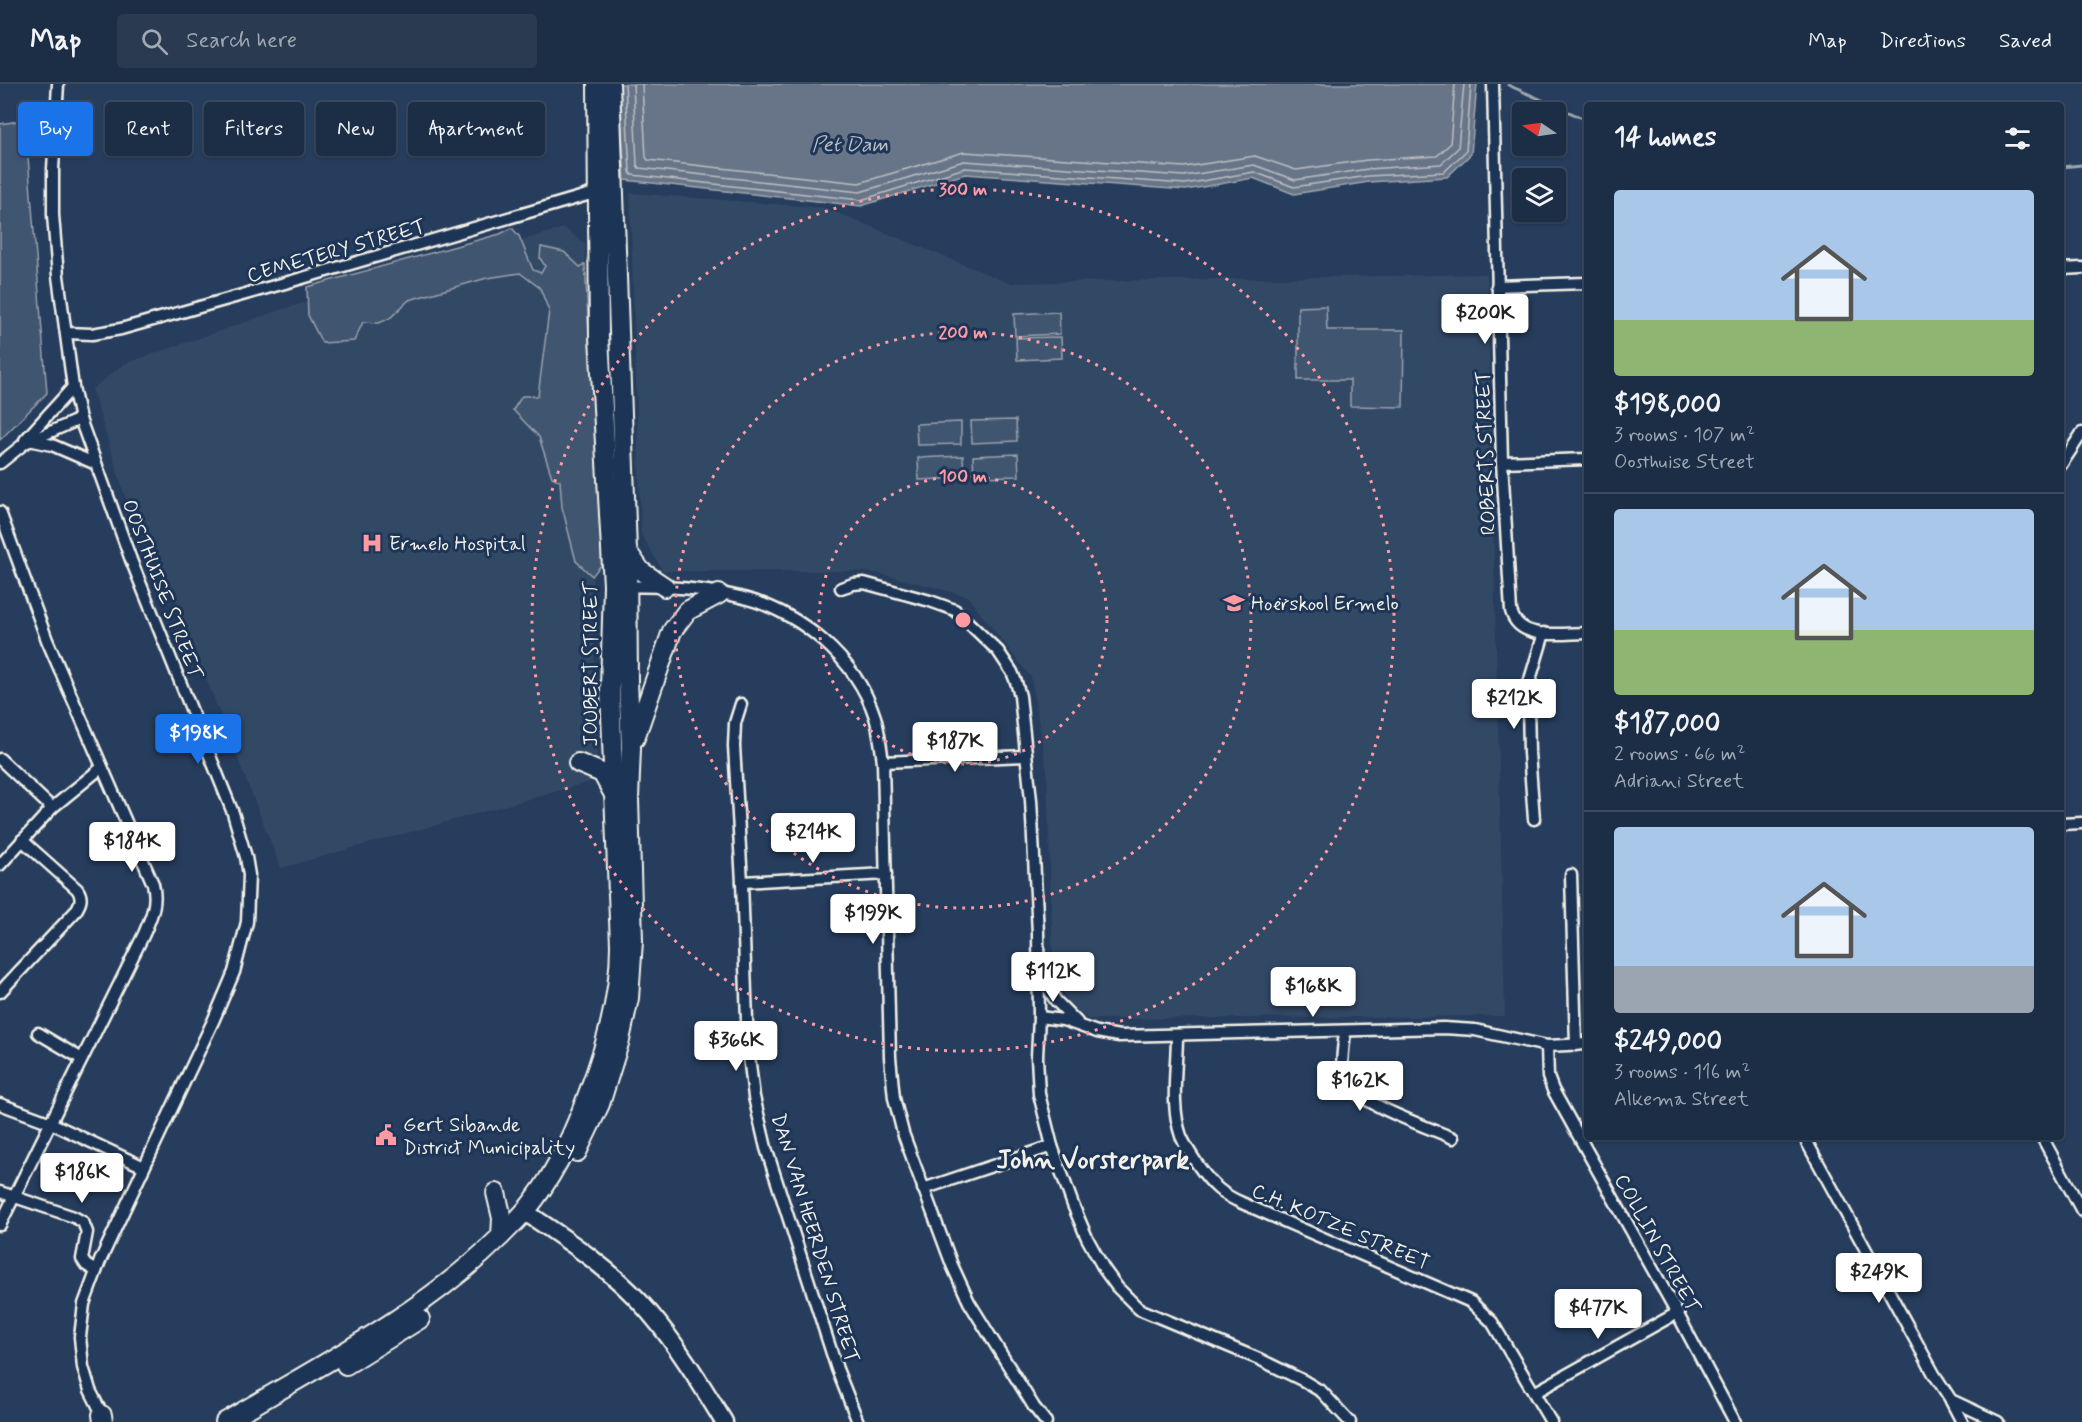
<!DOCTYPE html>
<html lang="en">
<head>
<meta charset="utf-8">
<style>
	:root { --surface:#1c2e46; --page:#293a51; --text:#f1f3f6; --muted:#a0a8b3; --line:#3a4a5f; --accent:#1a73e8 }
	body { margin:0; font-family:Mynerve,sans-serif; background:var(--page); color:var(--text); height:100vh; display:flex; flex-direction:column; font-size:22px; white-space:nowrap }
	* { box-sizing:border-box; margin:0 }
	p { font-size:20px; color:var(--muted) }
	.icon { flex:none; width:33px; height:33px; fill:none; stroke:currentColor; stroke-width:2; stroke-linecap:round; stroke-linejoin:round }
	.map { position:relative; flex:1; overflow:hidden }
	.sheet { position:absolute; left:1584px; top:18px; width:480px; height:1038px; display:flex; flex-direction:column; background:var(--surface); border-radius:6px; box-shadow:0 2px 4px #0004,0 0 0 2px var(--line) }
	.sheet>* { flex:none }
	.banner { position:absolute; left:18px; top:18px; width:570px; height:54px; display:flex; gap:12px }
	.needle { width:39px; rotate:283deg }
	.buttons { position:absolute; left:1512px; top:18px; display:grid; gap:12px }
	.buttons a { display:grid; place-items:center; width:54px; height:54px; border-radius:6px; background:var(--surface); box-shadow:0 2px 4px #0004,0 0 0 2px var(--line); font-size:30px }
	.price { position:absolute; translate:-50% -51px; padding:0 14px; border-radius:6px; background:#fff; color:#222; font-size:20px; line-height:39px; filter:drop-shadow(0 2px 3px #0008) }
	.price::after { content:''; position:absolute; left:50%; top:36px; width:18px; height:14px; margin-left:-9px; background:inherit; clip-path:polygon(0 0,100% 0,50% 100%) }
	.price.on { background:var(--accent); color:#fff }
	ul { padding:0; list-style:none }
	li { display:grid; align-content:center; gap:12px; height:318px; padding:0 30px }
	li+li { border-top:2px solid var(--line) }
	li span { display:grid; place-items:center; height:186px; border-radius:6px; color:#555 }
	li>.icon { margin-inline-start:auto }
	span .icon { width:108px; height:108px; fill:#fffc; stroke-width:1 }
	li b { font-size:26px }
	h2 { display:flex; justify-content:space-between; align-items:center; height:72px; padding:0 30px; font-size:26px }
	.pill { padding:0 21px; border-radius:6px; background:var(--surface); box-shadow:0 2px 4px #0004,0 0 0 2px var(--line); font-size:21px; line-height:54px }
	.pill.on { background:var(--accent); color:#fff }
	header { display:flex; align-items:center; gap:36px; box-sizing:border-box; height:84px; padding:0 30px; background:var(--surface); border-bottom:2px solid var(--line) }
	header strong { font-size:28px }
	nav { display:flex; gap:33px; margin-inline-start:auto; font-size:21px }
	.search { width:420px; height:54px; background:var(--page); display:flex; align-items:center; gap:15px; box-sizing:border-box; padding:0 21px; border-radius:6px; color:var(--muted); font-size:22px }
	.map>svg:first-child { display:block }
</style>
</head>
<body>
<header>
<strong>Map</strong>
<div class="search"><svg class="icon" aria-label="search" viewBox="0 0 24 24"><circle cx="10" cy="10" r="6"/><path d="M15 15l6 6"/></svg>Search here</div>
<nav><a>Map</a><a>Directions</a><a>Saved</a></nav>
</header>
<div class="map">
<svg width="2082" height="1338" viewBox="0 0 2082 1338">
	<rect width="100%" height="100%" fill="#263d5d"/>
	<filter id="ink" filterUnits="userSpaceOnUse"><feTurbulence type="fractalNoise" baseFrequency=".0167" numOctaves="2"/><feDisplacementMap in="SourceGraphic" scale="12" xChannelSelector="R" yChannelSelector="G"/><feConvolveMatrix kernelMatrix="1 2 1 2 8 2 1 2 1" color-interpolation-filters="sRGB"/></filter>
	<g filter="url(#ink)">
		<g fill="#334966">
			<polygon points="630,109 825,124 1009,199 1487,190 1505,932 1088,935 1068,919 1053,877 1047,687 1031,593 967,512 878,489 853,487 663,487 641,450"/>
			<polygon points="564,144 585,160 597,696 281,784 139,425 129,425 92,305 124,280 280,226"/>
		</g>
		<g fill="#40546f" stroke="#9aa2ac" stroke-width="1.5">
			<polygon points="25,36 47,309 0,356 0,40"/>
			<polygon points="512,144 519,152 533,186 541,189 545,182 540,174 541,163 564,168 580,183 585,180 602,480 592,492 576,477 562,423 560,397 552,393 539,353 513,326 522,312 538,312 549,227 540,204 520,189 487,194 409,216 390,234 379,239 363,238 354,257 322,259 308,231 307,203 500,150"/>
			<polygon points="1326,222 1327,246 1404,246 1403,323 1350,322 1350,296 1298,296 1298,223"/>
			<polygon points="1059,228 1060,250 1015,252 1014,230"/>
			<polygon points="1061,253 1062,274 1017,276 1016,254"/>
			<polygon points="1016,336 1017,357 972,359 971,337"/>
			<polygon points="961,338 961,360 917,361 916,340"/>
			<polygon points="1018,370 1019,392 974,393 973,372"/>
			<polygon points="963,372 964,394 919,396 918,374"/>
		</g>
		<polygon fill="#677588" stroke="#9fa7ae" stroke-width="1.5" points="619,0 1477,0 1471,70 1447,93 1369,98 1294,110 1253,94 1186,106 965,90 861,122 625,96"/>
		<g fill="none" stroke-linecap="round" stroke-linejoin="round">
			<g stroke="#bcbfc2" stroke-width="1.5">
				<polyline points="625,0 630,88 632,91 861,116 965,84 1185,100 1254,88 1294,103 1368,92 1444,88 1466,67 1471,0"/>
				<polyline points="633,0 637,81 639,84 860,108 964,77 1184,92 1254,81 1295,96 1368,85 1441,80 1458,64 1464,0"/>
				<polyline points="642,0 646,73 648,76 859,99 964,68 1184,83 1255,72 1296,86 1367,76 1437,72 1450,60 1455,0"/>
			</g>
			<g stroke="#9fa7ae" stroke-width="3">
				<polyline points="1508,1 1587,36"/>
				<polyline points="2061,83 2082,81"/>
			</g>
			<defs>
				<g id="minor">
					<polyline points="58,0 53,85 53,131 58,192 73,303 80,335 131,476 233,729 246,773 249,791 247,838 234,888 214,935 100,1177 84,1220 80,1253 83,1283 90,1306 104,1334"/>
					<path d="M1493,0L1502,378L1511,527C1519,558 1562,549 1587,549"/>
					<polyline points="2061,185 2082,184"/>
					<polyline points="1497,202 1587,199"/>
					<polyline points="66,249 92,250 121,245 292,197 601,107"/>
					<polyline points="25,356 73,303"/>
					<polyline points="29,356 52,361 96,380"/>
					<polyline points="1502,378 1587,375"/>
					<polyline points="0,379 25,359 80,335"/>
					<polyline points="2061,381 2082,349"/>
					<path d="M0,428L47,556L153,800C158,819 151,834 143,852L0,1141"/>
					<path d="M622,502C636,503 649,502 663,503C688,504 716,507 740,513C799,527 856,574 875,633C879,647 881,663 883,678L890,973L894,1014L903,1049L952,1181L969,1218L1034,1323L1046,1338"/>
					<polyline points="841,504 853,500 864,499 930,517 955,526 998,567 1012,588 1016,598 1020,612 1031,716 1038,849 1039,933 1037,973 1039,1010 1052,1062 1073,1121 1087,1154 1104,1185 1117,1203 1139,1225 1259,1275 1304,1297 1322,1308 1350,1338"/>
					<polyline points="741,620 735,639 734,662 742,798 748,964 754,1013 766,1064 837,1285 858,1338"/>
					<polyline points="0,675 52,724"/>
					<polyline points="883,678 1025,672"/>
					<polyline points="1534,735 1529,669 1528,617 1529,599 1544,549"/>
					<polyline points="2061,740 2082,739"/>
					<polyline points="0,781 52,724 101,684"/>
					<polyline points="1571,791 1576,961"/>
					<polyline points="742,798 886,790"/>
					<polyline points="1038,889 1056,917 1077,938"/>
					<path d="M0,908L75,828C81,819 83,813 77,805L22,756"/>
					<polyline points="1039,933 1063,936 1097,948 1119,952 1444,944 1475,946 1547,962 1587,960"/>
					<path d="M1345,947C1344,962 1339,984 1346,998C1357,1019 1430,1044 1453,1054"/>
					<polyline points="38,949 82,975"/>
					<path d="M1177,951C1177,983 1170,1021 1181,1052C1186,1064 1193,1074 1200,1084C1212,1101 1223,1111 1242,1119L1471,1218L1492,1238L1551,1338"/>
					<polyline points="1547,962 1548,993 1553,1006 1677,1229 1735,1338"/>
					<polyline points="0,1020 51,1039 144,1083"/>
					<polyline points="1804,1053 1934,1290 1951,1316 1998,1338"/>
					<polyline points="2042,1053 2082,1127"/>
					<polyline points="923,1105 1052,1062"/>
					<polyline points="0,1108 74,1133 83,1138 87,1148 82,1175 86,1181 96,1187"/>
					<polyline points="1534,1309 1677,1229"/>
					<polyline points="1951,1317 1962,1338"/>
				</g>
				<path id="primary" d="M525,1128C569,1157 615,1188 649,1228C678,1262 701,1300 724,1338"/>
				<g id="trunk">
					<polyline points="627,467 641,487 665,503"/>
					<polyline points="635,654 672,547 687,527 719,510"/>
					<polyline points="578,679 602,689 613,709"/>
					<polyline points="577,1068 600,1020 620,956 629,914 633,857 629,715 631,664 628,597 627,467 610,0"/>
					<polyline points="496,1109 502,1134 501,1152"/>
					<polyline points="346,1281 420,1235"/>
					<polyline points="102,1331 103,1338"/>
					<path d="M225,1338C320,1281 421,1231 500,1153C512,1141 524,1130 534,1116C559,1083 575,1045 589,1007C607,960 620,911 620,861L610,605L613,501L599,253L597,0"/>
				</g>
			</defs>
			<use href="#minor" stroke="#f4f1e8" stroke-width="15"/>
			<use href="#primary" stroke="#f4f1e8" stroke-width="21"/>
			<use href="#trunk" stroke="#f4f1e8" stroke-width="22"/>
			<use href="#minor" stroke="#1d3557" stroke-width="10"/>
			<use href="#primary" stroke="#1d3557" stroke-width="16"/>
			<use href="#trunk" stroke="#1d3557" stroke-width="18"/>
		</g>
	</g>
	<g fill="none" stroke="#ff9aa2" stroke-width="3" stroke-dasharray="3 6">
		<circle cx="963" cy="536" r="144"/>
		<circle cx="963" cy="536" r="288"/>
		<circle cx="963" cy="536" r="431"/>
	</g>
	<defs>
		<symbol id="hospital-bare" viewBox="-9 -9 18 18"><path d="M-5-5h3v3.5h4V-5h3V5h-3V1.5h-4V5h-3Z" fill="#ff9aa2" stroke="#1d3557" stroke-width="2.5" paint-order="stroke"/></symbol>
		<symbol id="school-bare" viewBox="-9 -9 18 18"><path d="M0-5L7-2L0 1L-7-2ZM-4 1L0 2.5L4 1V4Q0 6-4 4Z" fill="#ff9aa2" stroke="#1d3557" stroke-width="2.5" paint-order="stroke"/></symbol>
		<symbol id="civic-bare" viewBox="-9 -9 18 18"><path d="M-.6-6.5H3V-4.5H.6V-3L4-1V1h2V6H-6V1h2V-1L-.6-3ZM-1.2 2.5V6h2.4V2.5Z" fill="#ff9aa2" stroke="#1d3557" stroke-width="2.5" paint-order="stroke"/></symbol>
	</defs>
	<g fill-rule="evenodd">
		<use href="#hospital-bare" x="357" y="444" width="30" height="30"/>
		<use href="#school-bare" x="1219" y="504" width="30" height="30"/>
		<use href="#civic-bare" x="371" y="1036" width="30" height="30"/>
	</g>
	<g text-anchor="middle" stroke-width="6" stroke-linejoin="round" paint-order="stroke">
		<g font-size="20" fill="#f4f1e8" stroke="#1d3557">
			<text transform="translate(336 166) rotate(-16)" y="7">CEMETERY STREET</text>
			<text transform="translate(1485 369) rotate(-92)" y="7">ROBERTS STREET</text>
			<text transform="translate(163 505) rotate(69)" y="7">OOSTHUISE STREET</text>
			<text transform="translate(590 580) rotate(-90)" y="7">JOUBERT STREET</text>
			<text transform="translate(1341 1142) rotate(23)" y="7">C.H. KOTZE STREET</text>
			<text transform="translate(816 1154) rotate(73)" y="7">DAN VAN HEERDEN STREET</text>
			<text transform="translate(1658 1159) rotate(61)" y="7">COLLIN STREET</text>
		</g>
		<g font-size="20" fill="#f4f1e8" stroke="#1d3557" text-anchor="start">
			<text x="389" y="466">Ermelo Hospital</text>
			<text x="1251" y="526">Hoërskool Ermelo</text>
			<text x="403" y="1047">Gert Sibande<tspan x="403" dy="23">District Municipality</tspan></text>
		</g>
		<g font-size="21" font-style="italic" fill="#bcbfc2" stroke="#1d3557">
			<text x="850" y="67">Pet Dam</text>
		</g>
		<g font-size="26" font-weight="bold" fill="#f4f1e8" stroke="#1d3557">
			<text x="1093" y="1084">John Vorsterpark</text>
		</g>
	</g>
	<circle cx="963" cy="536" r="9" fill="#ff9aa2" stroke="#1d3557" stroke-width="3"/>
	<g font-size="18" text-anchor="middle" font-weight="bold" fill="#ff9aa2" stroke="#1d3557" stroke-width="6" stroke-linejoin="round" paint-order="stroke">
		<text x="963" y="111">300 m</text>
		<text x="963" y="254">200 m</text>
		<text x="963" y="398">100 m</text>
	</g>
</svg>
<div class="buttons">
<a><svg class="needle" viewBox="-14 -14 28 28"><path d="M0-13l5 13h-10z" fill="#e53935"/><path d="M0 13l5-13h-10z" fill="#a0a8b3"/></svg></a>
<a><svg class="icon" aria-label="layers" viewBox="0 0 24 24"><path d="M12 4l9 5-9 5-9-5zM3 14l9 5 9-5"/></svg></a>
</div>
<b class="price" style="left:1485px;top:261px">$200K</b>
<b class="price" style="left:1514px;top:646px">$212K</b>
<b class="price on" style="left:198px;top:681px">$198K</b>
<b class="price" style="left:955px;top:689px">$187K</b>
<b class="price" style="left:813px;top:780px">$214K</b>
<b class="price" style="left:132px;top:789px">$184K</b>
<b class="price" style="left:873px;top:861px">$199K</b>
<b class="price" style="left:1053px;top:919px">$112K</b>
<b class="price" style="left:1313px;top:934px">$168K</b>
<b class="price" style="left:736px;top:988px">$366K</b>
<b class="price" style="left:1360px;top:1028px">$162K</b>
<b class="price" style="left:82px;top:1120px">$186K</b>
<b class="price" style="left:1879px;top:1220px">$249K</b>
<b class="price" style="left:1598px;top:1256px">$477K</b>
<div class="banner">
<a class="pill on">Buy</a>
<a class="pill">Rent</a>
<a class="pill">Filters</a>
<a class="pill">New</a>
<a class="pill">Apartment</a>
</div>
<section class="sheet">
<h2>14 homes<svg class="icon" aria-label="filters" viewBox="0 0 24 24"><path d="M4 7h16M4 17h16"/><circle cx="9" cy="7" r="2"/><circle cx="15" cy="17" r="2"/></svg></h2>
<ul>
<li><span style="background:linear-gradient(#a9c7e8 70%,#8fb573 0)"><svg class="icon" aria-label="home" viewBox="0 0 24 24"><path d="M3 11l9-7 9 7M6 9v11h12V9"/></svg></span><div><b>$198,000</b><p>3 rooms · 107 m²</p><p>Oosthuise Street</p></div></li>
<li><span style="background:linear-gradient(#a9c7e8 65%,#8fb573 0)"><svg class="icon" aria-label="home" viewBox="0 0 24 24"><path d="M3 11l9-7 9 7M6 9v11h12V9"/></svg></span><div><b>$187,000</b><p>2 rooms · 66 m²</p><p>Adriani Street</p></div></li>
<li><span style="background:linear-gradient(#a9c7e8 75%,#9aa5b1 0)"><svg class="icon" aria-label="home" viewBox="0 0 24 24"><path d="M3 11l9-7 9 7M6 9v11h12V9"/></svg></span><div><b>$249,000</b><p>3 rooms · 116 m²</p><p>Alkema Street</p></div></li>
</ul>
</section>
</div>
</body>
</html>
